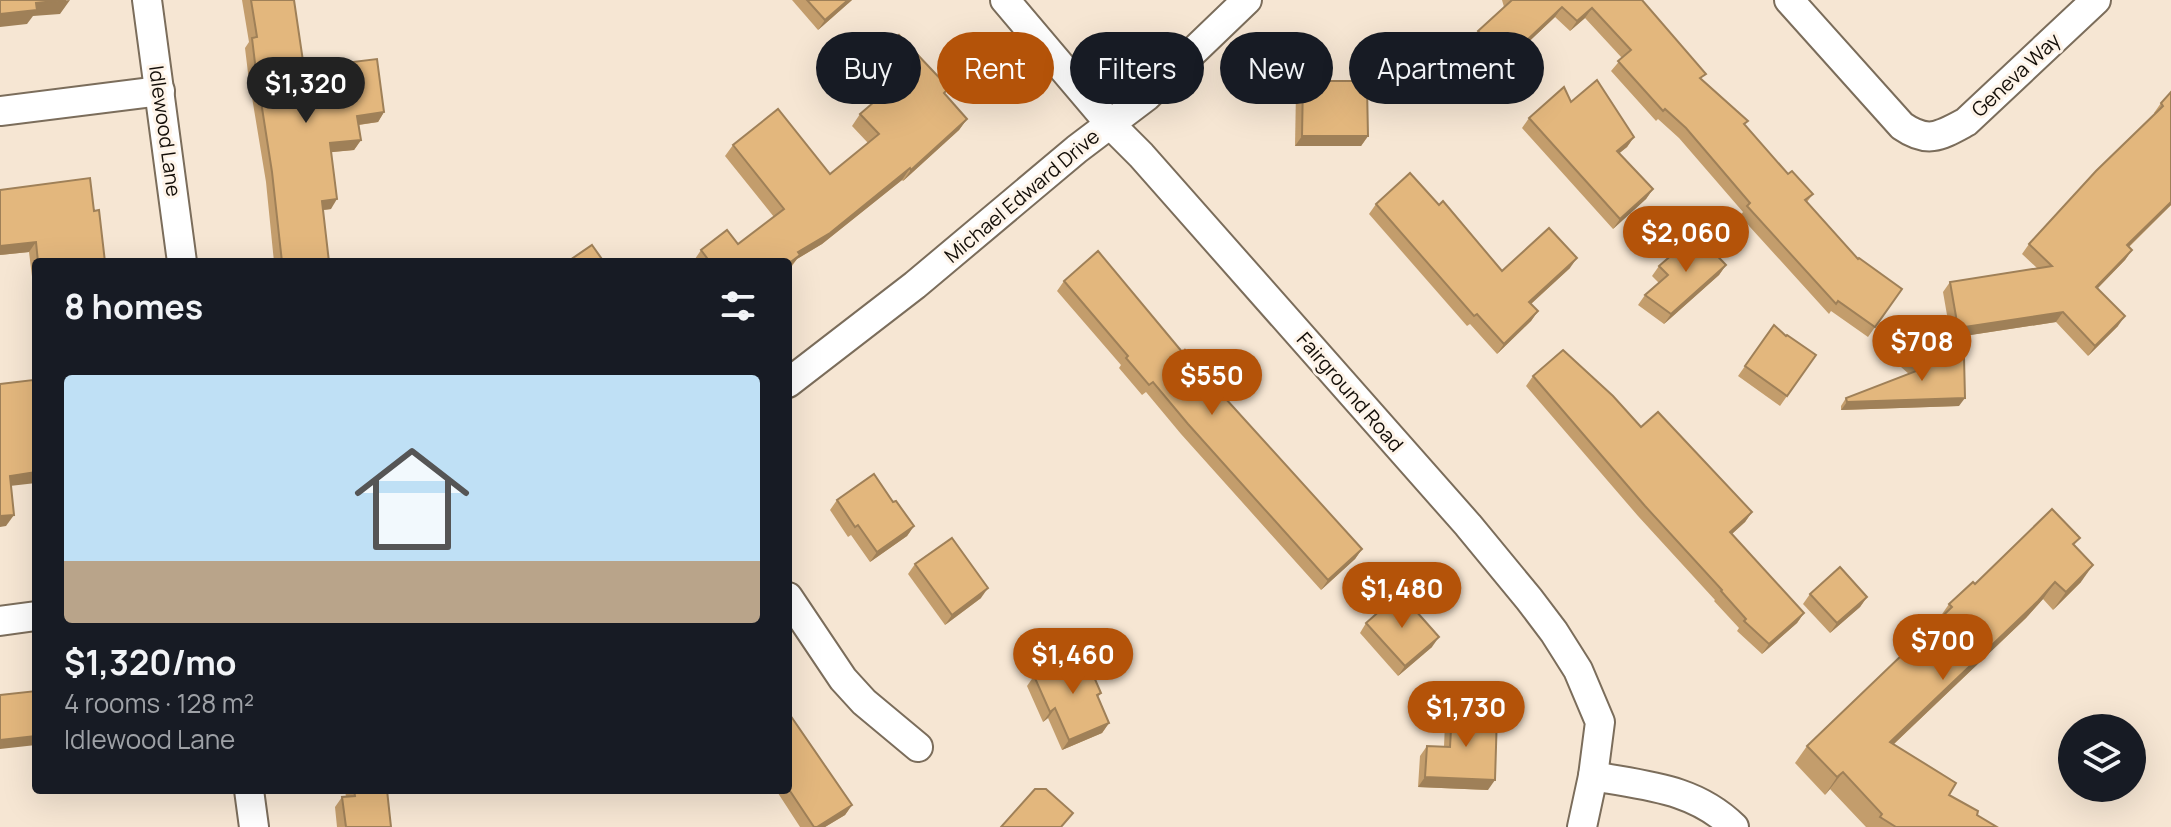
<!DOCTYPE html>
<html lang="en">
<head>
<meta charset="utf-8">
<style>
	:root { --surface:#171b24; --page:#20242c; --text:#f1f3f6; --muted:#9ea1a6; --line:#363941; --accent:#b45309 }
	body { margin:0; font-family:Manrope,sans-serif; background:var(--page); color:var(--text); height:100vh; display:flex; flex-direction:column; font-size:30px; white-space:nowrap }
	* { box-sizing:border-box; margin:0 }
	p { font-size:26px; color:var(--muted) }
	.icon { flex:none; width:44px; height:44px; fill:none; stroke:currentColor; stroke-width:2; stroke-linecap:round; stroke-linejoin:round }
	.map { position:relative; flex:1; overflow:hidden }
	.details { position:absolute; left:32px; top:258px; width:760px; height:536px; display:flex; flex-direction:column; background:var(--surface); border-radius:8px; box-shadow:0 8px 32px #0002 }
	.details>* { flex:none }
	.hud { position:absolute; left:816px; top:32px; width:760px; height:72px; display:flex; gap:16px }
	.buttons { position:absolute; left:2058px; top:714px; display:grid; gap:16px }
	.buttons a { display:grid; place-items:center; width:88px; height:88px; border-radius:50%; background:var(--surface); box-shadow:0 8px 32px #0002; font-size:40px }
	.price { position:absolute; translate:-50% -68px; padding:0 18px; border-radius:28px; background:var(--accent); color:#fff; font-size:26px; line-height:52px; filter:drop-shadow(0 2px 4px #0008) }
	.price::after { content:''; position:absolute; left:50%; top:48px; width:24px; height:18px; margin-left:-12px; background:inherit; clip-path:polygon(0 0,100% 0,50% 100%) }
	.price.active { background:#222; color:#fff }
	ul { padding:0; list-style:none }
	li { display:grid; align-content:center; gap:16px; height:424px; padding:0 32px }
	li+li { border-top:2px solid var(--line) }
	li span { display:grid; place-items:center; height:248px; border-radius:8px; color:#555 }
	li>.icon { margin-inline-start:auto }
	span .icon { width:144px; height:144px; fill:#fffc; stroke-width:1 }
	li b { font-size:34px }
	h2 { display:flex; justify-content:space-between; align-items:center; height:96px; padding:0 32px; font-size:34px }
	.chip { padding:0 28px; border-radius:36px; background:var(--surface); box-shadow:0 8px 32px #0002; font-size:28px; line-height:72px }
	.chip.active { background:var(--accent); color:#fff }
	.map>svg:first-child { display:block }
</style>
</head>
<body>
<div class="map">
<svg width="2171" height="827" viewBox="0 0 2171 827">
	<rect width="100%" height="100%" fill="#f6e6d3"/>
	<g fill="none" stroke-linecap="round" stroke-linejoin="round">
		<defs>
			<g id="street">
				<polyline points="147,0 182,262"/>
				<polyline points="1005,0 1110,124 1141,155 1468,525 1529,599 1554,632 1578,670 1600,722 1593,776 1582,827"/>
				<path d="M1789,0L1902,126C1928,144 1940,136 1966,122L2096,0"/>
				<polyline points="0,111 160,91"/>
				<polyline points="788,383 915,285 1077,149 1147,96 1247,0"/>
				<polyline points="788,597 843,679 864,702 918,747"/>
				<polyline points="0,621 36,616"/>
				<path d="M1593,776C1646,786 1694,788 1734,827"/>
				<polyline points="249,790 254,827"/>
			</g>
		</defs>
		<use href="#street" stroke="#7b6d5b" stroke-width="32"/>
		<use href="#street" stroke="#fff" stroke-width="28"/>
	</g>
	<g fill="#c39d6c">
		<polygon points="242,0 294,0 304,68 384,112 378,122 359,125 361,140 354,150 331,152 331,209 323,210 329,262 274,262 266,182 248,73 245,48 249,42"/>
		<polygon points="792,0 852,0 818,30"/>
		<polygon points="1502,0 1642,0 1701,80 1745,125 1788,174 1813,194 1807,202 1858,259 1902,289 1868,337 1831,311 1829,314 1740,216 1743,212 1679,138 1658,119 1656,121 1611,71 1622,58 1585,18 1570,31 1555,17 1498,71 1471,41 1478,31 1504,7"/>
		<polygon points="865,65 945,94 967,119 959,130 903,181 902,180 822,244 797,259 792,266 788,262 693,262 701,250 738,244 774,217 725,156 733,145 830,174 868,143 852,126 860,114 878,99 857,77"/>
		<polygon points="1303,81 1362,87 1368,136 1361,146 1295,146 1296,91"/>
		<polygon points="2171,92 2171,205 2129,247 2132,250 2125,260 2098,288 2118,326 2088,356 2056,322 1951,338 1943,292 1950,282 2037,268 2022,254 2029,244 2155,114 2154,113 2161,103"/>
		<polygon points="1571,102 1634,137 1627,147 1619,153 1653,189 1646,199 1613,229 1522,128 1529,118"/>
		<polygon points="1376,204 1439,205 1502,271 1570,268 1531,304 1538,311 1531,321 1497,354 1470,324 1467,326 1369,214"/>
		<polygon points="94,211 105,262 36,262 36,301 35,301 29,252 0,255"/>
		<polygon points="1705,245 1726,265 1719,275 1664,324 1638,305 1645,295 1659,283 1652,276 1659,266"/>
		<polygon points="1064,281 1183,353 1362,549 1355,559 1321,590 1181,434 1146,392 1142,395 1119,368 1121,365 1057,291"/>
		<polygon points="1774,325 1786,336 1816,355 1780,406 1738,376"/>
		<polygon points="1907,359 1959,406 1841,410 1841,406 1846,398 1909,374 1901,367"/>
		<polygon points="1533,376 1641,427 1752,512 1745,522 1732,534 1804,613 1797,623 1762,654 1737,631 1739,628 1714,601 1715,600 1638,516 1526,386"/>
		<polygon points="837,500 893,502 914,526 907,536 870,562 851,535 848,537 830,510"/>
		<polygon points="2080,538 2074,545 2081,582 2053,610 2043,599 2026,618 1894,744 1949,795 1977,815 1997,827 1866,827 1830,789 1825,795 1795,763 1807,746 1938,620 1949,604 1975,584"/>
		<polygon points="915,564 981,598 945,625 908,574"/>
		<polygon points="1810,594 1867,597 1860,607 1830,633 1803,604"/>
		<polygon points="1366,623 1432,647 1398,676 1360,633"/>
		<polygon points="1034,676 1101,693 1098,697 1109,723 1102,733 1062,750 1048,718 1043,722 1027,686"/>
		<polygon points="788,712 852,805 845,815 825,827 800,827 776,790 788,790"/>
		<polygon points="1452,712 1488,790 1418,787 1420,756 1427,746 1444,747 1445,722"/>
		<polygon points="345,790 387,790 391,827 337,827 335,807 342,797 346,797"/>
	</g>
	<g fill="#9f8058">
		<polygon points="70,0 60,14 33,16 27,24 0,27 0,14 36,3"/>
		<polygon points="848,0 852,0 818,30 825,20"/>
		<polygon points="1562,7 1555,17 1498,71 1505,61"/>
		<polygon points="1592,8 1585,18 1570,31 1577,21"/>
		<polygon points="384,112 378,122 350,126 357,116"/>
		<polygon points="967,119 959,130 903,181 911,170"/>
		<polygon points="1302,136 1368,136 1361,146 1295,146"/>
		<polygon points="1634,137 1627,147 1610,161 1617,151"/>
		<polygon points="361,140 354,150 323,153 330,143"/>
		<polygon points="910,168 902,180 822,244 797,259 788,269 788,264 798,252"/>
		<polygon points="1653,189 1646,199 1613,229 1620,219"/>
		<polygon points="337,199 331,209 315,211 322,201"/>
		<polygon points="2171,202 2171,205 2120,255 2127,245"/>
		<polygon points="36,242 29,252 0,255 0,246"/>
		<polygon points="2132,250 2125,260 2089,297 2096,287"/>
		<polygon points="1577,258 1570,268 1522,312 1529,302"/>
		<polygon points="1726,265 1719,275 1664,324 1671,314"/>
		<polygon points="1538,311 1531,321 1497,354 1504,344"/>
		<polygon points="2063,312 2056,322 1951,338 1958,328"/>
		<polygon points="2125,316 2118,326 2088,356 2095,346"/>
		<polygon points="1965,398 1959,406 1841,410 1847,402"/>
		<polygon points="36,472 36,483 1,487 10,476"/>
		<polygon points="1752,512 1745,522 1723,542 1730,532"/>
		<polygon points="14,515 6,526 0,527 0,516"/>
		<polygon points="914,526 907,536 870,562 877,552"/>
		<polygon points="1362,549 1355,559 1321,590 1328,580"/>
		<polygon points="2093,565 2081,582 2053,610 2066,592"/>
		<polygon points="2055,582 2043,599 2026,618 1878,759 1890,742"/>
		<polygon points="988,588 981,598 945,625 952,615"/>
		<polygon points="1867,597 1860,607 1830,633 1837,623"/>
		<polygon points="1804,613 1797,623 1762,654 1769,644"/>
		<polygon points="1439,637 1432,647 1398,676 1405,666"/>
		<polygon points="1055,708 1048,718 1043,722 1050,712"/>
		<polygon points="1109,723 1102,733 1062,750 1069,740"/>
		<polygon points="36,736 36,745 0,749 0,740"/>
		<polygon points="1843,772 1830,789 1825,795 1837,777"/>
		<polygon points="1425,777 1495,780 1488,790 1418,787"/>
		<polygon points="852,805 845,815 825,827 817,827"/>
	</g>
	<g fill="#e3b77d" stroke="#9f8058" stroke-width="2">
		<polygon points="0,0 66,0 36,3 37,10 0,14"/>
		<polygon points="251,0 294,0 304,68 377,59 384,112 357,116 361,140 330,143 337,199 322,201 329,262 282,262 272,172 255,63 252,38 257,37"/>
		<polygon points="807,0 848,0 825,20"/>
		<polygon points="1512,0 1642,0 1706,74 1700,78 1748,121 1744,124 1788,174 1792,171 1813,194 1805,200 1858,259 1859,258 1902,289 1875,327 1838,301 1836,304 1747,206 1750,203 1686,128 1665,109 1663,111 1618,61 1631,50 1592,8 1577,21 1562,7 1505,61 1478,31"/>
		<polygon points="899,35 949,88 944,93 967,119 911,170 910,168 830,233 798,252 800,255 788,264 788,262 710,262 701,250 727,230 738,244 784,209 733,145 778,109 830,174 879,134 860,114 888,90 865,65"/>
		<polygon points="1597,80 1634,137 1617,151 1653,189 1620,219 1529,118 1564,87 1571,102"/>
		<polygon points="1303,81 1362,81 1362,87 1367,87 1368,136 1302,136"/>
		<polygon points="2171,92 2171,202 2127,245 2132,250 2096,287 2125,316 2095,346 2063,312 1958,328 1950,282 2052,266 2029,244 2096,171 2163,106 2161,103"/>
		<polygon points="1410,173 1439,205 1443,201 1502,271 1549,228 1577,258 1529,302 1538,311 1504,344 1477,314 1474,316 1376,204"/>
		<polygon points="90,178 94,211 99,210 105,262 38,262 36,242 0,246 0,190"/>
		<polygon points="1697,233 1705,245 1706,244 1726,265 1671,314 1645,295 1668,275 1659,266"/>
		<polygon points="592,245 604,262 567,262"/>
		<polygon points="1098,251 1183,353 1185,350 1207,375 1206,377 1362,549 1328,580 1188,424 1153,382 1149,385 1126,358 1128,356 1064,281"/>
		<polygon points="1774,325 1786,336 1787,335 1816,355 1787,396 1745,366"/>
		<polygon points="1563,350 1613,396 1641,427 1658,412 1752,512 1730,532 1804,613 1769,644 1744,621 1746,619 1721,591 1722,590 1645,506 1533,376"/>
		<polygon points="1964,357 1965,398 1847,402 1846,398 1919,370 1907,359"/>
		<polygon points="33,380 35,401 36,401 36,472 10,476 14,515 0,516 0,384"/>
		<polygon points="874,474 893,502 896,501 914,526 877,552 858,525 855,527 837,500"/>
		<polygon points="2052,509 2080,538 2073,544 2093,565 2066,592 2055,582 2038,601 1890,742 1956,783 1949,795 1978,811 1977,815 1997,827 1896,827 1880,817 1882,814 1843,772 1837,777 1807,746 1952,607 1949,604 1973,582 1975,584"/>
		<polygon points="952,538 988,588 952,615 915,564"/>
		<polygon points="1840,567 1867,597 1837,623 1810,594"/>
		<polygon points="1400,593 1439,637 1405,666 1366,623"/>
		<polygon points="1084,654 1101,693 1097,695 1109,723 1069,740 1055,708 1050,712 1034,676"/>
		<polygon points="36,691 36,736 0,740 0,695"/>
		<polygon points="788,712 852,805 817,827 814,827 788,788"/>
		<polygon points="1452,712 1497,714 1495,780 1425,777 1427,746 1450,747"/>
		<polygon points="1035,789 1046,789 1073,813 1061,827 1001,827"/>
		<polygon points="354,790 387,790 391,827 346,827 342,797 355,796"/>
	</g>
	<g text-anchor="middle" stroke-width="6" stroke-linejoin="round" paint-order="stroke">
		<g font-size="20" fill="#130e08" stroke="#fef4e9">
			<text transform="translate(2016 75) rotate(-43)" y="7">Geneva Way</text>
			<text transform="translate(165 131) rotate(82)" y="7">Idlewood Lane</text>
			<text transform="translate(1022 196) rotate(-40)" y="7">Michael Edward Drive</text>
			<text transform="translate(1350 392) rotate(49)" y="7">Fairground Road</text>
		</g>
	</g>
</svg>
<div class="buttons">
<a><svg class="icon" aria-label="layers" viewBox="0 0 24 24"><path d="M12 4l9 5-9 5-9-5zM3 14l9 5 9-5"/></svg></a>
</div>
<b class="price active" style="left:306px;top:125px">$1,320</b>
<b class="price" style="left:1686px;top:274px">$2,060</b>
<b class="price" style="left:1922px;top:383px">$708</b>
<b class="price" style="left:1212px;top:417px">$550</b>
<b class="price" style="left:1402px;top:630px">$1,480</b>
<b class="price" style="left:1943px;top:682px">$700</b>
<b class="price" style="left:1073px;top:696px">$1,460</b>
<b class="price" style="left:1466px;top:749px">$1,730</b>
<div class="hud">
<a class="chip">Buy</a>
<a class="chip active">Rent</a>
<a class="chip">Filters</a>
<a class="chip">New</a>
<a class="chip">Apartment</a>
</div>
<section class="details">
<h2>8 homes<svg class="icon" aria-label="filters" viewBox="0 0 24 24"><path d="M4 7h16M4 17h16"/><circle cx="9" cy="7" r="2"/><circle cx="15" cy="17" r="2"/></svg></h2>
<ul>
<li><span style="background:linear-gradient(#bfe0f5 75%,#b9a48a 0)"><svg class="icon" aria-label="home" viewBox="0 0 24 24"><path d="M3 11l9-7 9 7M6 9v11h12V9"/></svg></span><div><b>$1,320/mo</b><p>4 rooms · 128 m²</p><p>Idlewood Lane</p></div></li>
</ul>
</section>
</div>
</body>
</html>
